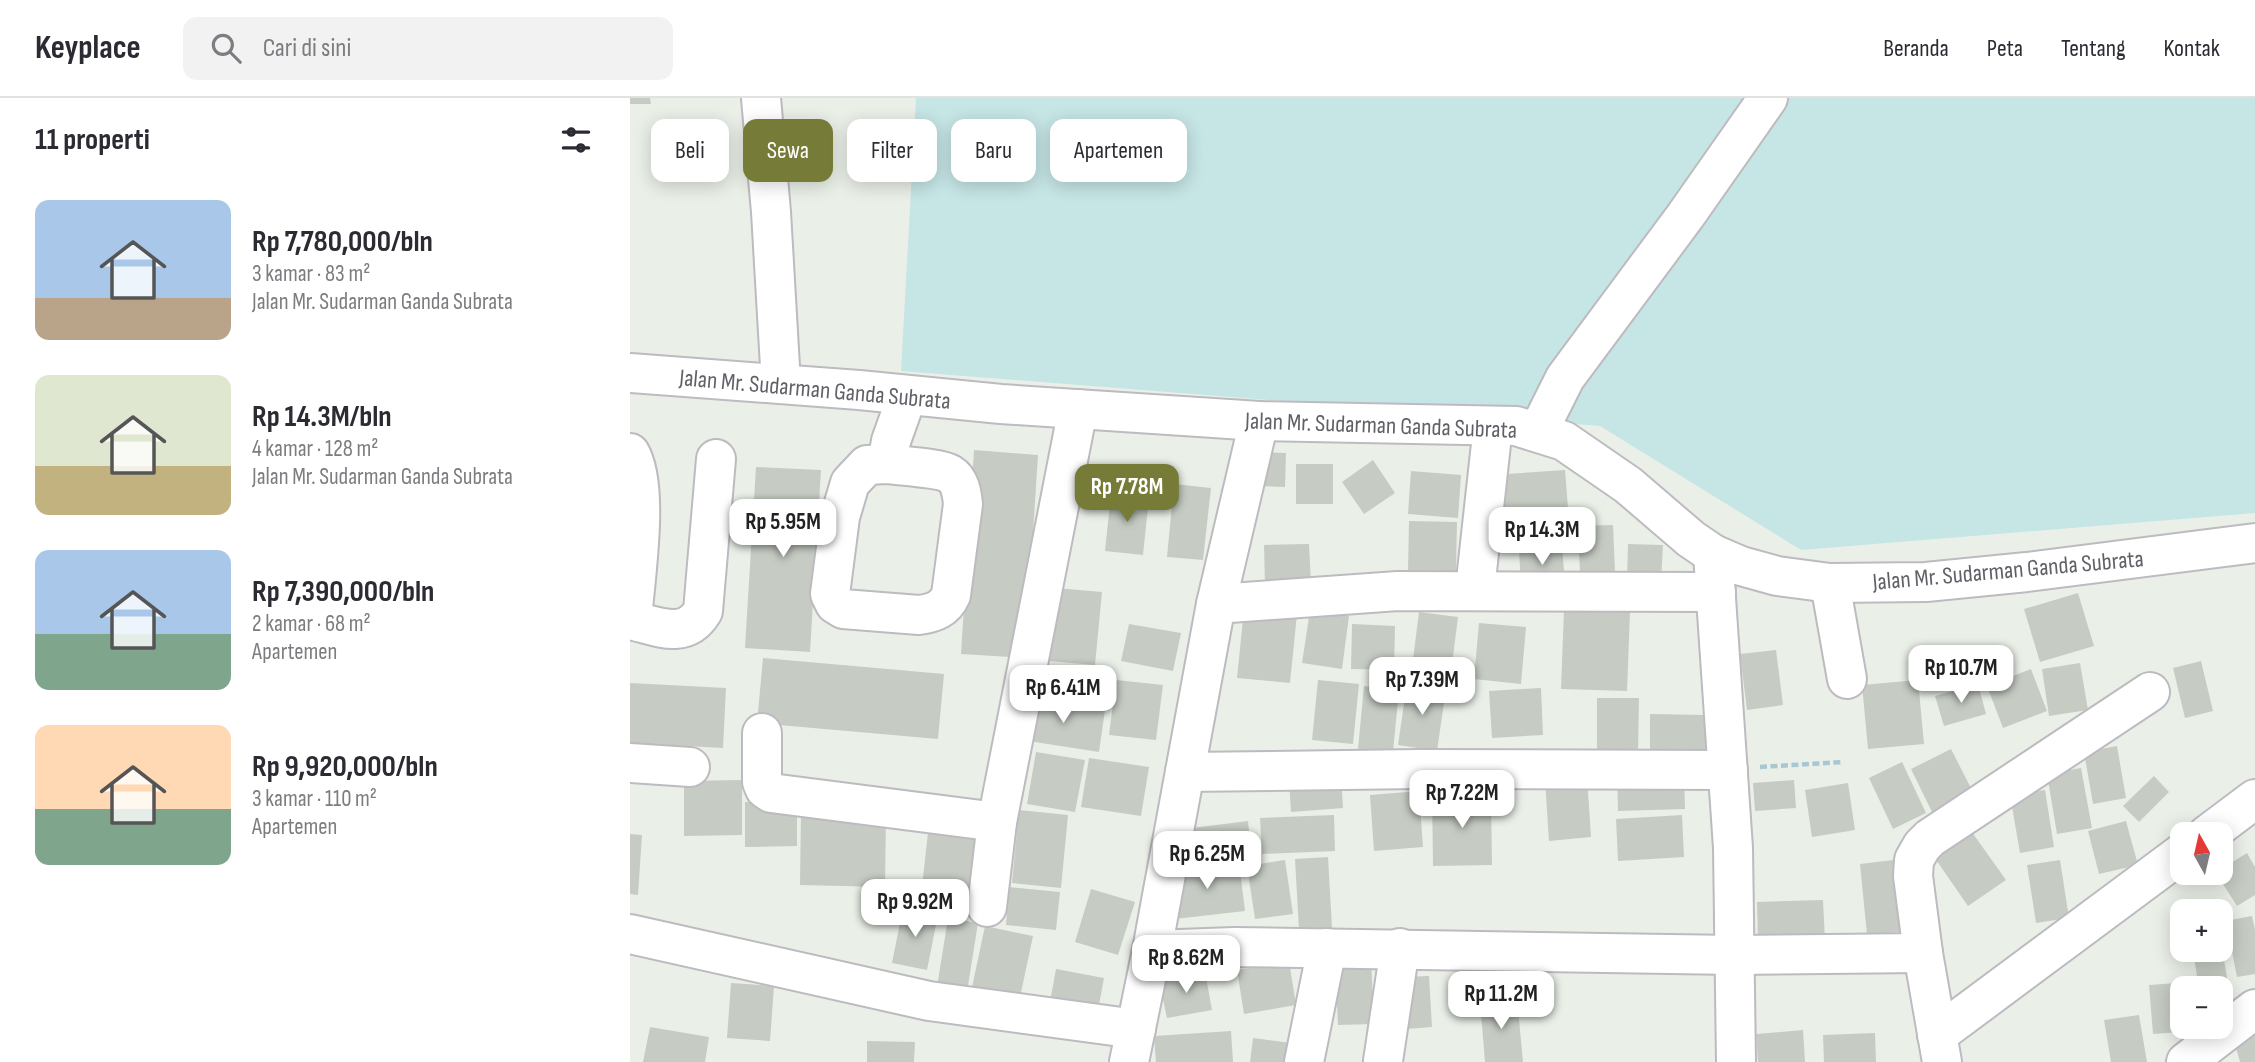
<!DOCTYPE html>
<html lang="id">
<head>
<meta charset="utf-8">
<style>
	:root { --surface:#fff; --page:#f2f2f3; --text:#2b2b33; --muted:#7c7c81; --line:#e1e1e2; --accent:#767c38 }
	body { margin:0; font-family:"Sofia Sans Condensed",sans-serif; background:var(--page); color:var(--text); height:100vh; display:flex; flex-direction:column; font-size:26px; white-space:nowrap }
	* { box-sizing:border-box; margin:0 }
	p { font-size:23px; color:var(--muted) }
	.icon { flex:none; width:38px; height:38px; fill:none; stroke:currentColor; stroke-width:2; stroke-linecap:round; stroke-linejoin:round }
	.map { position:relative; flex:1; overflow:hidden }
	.drawer { display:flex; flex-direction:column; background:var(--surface); width:630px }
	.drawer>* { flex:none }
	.guide { position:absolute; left:21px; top:21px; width:665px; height:63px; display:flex; gap:14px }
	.needle { width:46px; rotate:352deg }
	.fabs { position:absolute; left:1540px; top:724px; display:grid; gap:14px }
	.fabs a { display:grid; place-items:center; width:63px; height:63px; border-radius:14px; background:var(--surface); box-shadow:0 4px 18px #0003; font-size:35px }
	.price { position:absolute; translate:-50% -60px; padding:0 16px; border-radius:14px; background:#fff; color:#222; font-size:23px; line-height:46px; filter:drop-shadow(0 2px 4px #0008) }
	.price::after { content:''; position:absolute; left:50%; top:42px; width:21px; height:16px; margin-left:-10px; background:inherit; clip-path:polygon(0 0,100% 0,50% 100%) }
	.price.on { background:var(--accent); color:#fff }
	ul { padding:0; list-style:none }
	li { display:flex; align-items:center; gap:21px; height:175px; padding:0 35px }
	li span { display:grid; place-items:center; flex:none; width:196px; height:140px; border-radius:14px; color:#555 }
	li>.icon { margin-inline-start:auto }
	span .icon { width:84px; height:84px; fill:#fffc; stroke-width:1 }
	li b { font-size:30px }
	h2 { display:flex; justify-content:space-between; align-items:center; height:84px; padding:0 35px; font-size:30px }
	.chip { padding:0 24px; border-radius:14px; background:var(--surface); box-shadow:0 4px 18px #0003; font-size:24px; line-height:63px }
	.chip.on { background:var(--accent); color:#fff }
	header { display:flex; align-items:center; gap:42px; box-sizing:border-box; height:98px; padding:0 35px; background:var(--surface); border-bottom:2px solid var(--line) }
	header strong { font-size:33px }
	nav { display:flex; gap:38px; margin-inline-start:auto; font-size:24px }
	.search { width:490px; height:63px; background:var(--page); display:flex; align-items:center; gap:18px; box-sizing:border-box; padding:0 24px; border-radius:14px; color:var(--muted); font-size:26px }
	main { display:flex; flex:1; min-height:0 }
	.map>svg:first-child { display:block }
</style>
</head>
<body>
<header>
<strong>Keyplace</strong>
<div class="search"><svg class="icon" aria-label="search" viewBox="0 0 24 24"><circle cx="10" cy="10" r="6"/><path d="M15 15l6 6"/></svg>Cari di sini</div>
<nav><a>Beranda</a><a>Peta</a><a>Tentang</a><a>Kontak</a></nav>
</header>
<main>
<section class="drawer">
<h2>11 properti<svg class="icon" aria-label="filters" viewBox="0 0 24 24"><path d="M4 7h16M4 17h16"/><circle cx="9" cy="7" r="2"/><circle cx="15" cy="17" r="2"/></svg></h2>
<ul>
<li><span style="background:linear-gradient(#a9c7e8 70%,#b9a48a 0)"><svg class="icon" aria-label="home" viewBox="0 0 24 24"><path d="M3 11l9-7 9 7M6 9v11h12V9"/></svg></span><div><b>Rp 7,780,000/bln</b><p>3 kamar · 83 m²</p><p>Jalan Mr. Sudarman Ganda Subrata</p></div></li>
<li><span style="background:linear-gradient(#dfe7d0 65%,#c2b280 0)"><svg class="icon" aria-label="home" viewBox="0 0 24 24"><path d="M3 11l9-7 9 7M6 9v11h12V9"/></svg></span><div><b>Rp 14.3M/bln</b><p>4 kamar · 128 m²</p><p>Jalan Mr. Sudarman Ganda Subrata</p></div></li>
<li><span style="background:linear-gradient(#a9c7e8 60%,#7fa58c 0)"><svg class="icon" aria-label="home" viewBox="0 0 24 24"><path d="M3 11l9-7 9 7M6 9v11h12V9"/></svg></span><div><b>Rp 7,390,000/bln</b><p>2 kamar · 68 m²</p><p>Apartemen</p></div></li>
<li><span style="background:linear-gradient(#ffd9b3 60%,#7fa58c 0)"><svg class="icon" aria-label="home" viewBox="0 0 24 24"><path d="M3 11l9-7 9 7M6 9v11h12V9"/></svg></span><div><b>Rp 9,920,000/bln</b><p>3 kamar · 110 m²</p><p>Apartemen</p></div></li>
</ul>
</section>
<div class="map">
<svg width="1625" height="964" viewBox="0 0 1625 964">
	<rect width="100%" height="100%" fill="#eaf0e8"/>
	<polygon fill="#c6e5e5" points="286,0 1625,0 1625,415 1171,452 970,328 271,273"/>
	<g fill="#c6ccc4">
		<polygon points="0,0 20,0 21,6 0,6"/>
		<polygon points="344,352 408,357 395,560 331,556"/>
		<polygon points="627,354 656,355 655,389 626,388"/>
		<polygon points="743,362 765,395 734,416 712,384"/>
		<rect x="666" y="366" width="37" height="40"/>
		<polygon points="126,369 191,372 180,554 115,550"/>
		<polygon points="935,372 938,410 864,415 861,377"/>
		<polygon points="781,373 831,377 828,420 778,416"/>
		<polygon points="544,386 581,390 573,462 537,459"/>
		<polygon points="481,396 519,400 513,457 475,453"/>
		<polygon points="921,416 923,445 862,451 859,423"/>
		<polygon points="779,423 827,424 826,473 778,472"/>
		<polygon points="983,427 985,474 950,475 948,428"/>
		<polygon points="679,446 681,487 635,489 634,447"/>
		<polygon points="998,446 1033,447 1031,482 997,481"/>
		<polygon points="932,449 935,485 891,488 889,452"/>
		<polygon points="426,490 472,494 465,567 419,563"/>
		<polygon points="1448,495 1464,548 1410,564 1394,511"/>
		<polygon points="614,511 667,516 660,585 607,580"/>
		<polygon points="680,512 719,518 712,571 672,565"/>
		<polygon points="934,512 1000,514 997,593 931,591"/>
		<polygon points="789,514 828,519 820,582 781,577"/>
		<polygon points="849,525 896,529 891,586 844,581"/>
		<polygon points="499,526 551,535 543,573 491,563"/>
		<polygon points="722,526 765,528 764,572 721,571"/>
		<polygon points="1146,552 1153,607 1117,612 1110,556"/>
		<polygon points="133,560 314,576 308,641 127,625"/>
		<polygon points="1571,563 1583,613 1555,620 1543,570"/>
		<polygon points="1450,565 1458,612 1419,618 1412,571"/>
		<polygon points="1401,571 1417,613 1373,630 1357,588"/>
		<polygon points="486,582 533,587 526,642 479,637"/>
		<polygon points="688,582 729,586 723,646 682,642"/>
		<polygon points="1288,582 1294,646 1238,651 1232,587"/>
		<polygon points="0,585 96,590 93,650 0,645"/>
		<polygon points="777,585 816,591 807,653 768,647"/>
		<polygon points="1348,586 1356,616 1314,628 1305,598"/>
		<polygon points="734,588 769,592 763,654 728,651"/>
		<polygon points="911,590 913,637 862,640 859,593"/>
		<polygon points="398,600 475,612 469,654 392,642"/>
		<polygon points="967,600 1009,600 1008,657 967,657"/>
		<polygon points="1020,616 1075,617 1075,656 1020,655"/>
		<polygon points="1487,648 1496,700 1463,706 1454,654"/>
		<polygon points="1321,651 1345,698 1304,718 1281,671"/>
		<polygon points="406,654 455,662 445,714 397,706"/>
		<polygon points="459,660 519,669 511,718 451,709"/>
		<polygon points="1272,664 1296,715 1263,731 1239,680"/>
		<polygon points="1451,670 1462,730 1427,736 1417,676"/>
		<polygon points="1054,675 1055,711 988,713 987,677"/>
		<polygon points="711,678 713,710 661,714 659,682"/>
		<polygon points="1524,678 1539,694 1509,724 1493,708"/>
		<polygon points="957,679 961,739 919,743 915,682"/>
		<polygon points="112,682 112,737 54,738 54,683"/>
		<polygon points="1164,682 1166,710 1125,713 1123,685"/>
		<polygon points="1218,685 1225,732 1182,739 1175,692"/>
		<polygon points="1415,692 1424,749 1390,755 1380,697"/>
		<polygon points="789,693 793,749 744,753 740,697"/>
		<polygon points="861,695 862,767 803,768 802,696"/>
		<polygon points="167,703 167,748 115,749 115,704"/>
		<polygon points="171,712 256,714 255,789 170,787"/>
		<polygon points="389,712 438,717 431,790 382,785"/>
		<polygon points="704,717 705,753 632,756 630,720"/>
		<polygon points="1052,717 1054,759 988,763 986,721"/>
		<polygon points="618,723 622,758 567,765 562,730"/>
		<polygon points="1496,723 1508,767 1469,776 1458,733"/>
		<polygon points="299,725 351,731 342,804 291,798"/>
		<polygon points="1339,730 1376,782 1338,808 1302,756"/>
		<polygon points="0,736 12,737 8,797 0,796"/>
		<polygon points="1617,755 1625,769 1625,797 1607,808 1586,775 1591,775 1591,771"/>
		<polygon points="698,759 702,830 669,832 665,761"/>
		<polygon points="1271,761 1279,833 1237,837 1230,766"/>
		<polygon points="655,762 663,816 625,821 617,768"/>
		<polygon points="1430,762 1439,820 1406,825 1397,767"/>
		<polygon points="609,764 615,813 545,821 539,773"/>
		<polygon points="379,789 430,794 426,832 376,827"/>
		<polygon points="461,791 505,804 488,857 445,844"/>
		<polygon points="1193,802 1195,843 1128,845 1127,804"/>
		<polygon points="273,810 308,817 297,872 262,865"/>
		<polygon points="1622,818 1625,832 1625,876 1607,879 1596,823"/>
		<polygon points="318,820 348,825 337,894 307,889"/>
		<polygon points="355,828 403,838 389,904 341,894"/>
		<polygon points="1591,845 1601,902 1591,904 1591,891 1569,891 1563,852 1591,852"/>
		<polygon points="741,860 744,926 708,927 705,862"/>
		<polygon points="659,863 666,907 614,916 607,872"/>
		<polygon points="426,871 474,880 467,918 419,909"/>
		<polygon points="575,874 582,912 537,920 529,883"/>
		<polygon points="799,878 802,929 777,931 773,879"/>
		<polygon points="1561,884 1561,891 1552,891 1552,929 1564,929 1565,933 1523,936 1519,887"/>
		<polygon points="101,885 144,888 140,943 97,940"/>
		<polygon points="887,900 893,964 855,964 850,903"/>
		<polygon points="1509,917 1517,964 1481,964 1474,922"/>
		<polygon points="1625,926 1625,964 1610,964 1601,932"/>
		<polygon points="20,929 79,939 75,964 13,964"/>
		<polygon points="1173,932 1175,964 1128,964 1126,936"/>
		<polygon points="601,933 603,964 526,964 524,938"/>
		<polygon points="1245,935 1246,964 1194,964 1193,937"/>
		<polygon points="623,940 661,945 658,964 620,964"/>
		<polygon points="237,943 285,944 284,964 237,964"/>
	</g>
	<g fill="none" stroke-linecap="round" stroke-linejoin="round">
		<defs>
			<g id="minor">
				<polyline points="131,0 141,114 151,286"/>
				<polyline points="0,275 229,292 371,306 629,323 886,328 934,343 998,387 1061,441 1083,456 1111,468 1147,478 1200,485 1296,484 1397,474 1625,445"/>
				<polyline points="908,334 935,280 1056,117 1138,0"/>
				<path d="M0,355C20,388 5,481 2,522"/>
				<path d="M257,366C271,368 310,370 320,376C330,382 332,396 333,406L321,497C315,511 304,515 289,517L213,511L205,506L200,496L210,419L220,385L237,367Z"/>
				<polyline points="257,366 261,343 277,298"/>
				<polyline points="1083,456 1103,750 1106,964"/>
				<polyline points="847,473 863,328"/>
				<polyline points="1200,485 1217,581"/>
				<polyline points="586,506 768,493 1086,494"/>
				<path d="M0,522C28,528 55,543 73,513L86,361"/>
				<polyline points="132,635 132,684 135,691 141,695 367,724"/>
				<polyline points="0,665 60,669"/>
				<polyline points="555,674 790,671 1098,672"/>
				<polyline points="1577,737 1625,701"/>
				<polyline points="357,809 367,724 448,311"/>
				<polyline points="0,836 299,903 506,931"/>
				<polyline points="522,852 604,849 1104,857 1293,855"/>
				<polyline points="1307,937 1552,755"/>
				<polyline points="753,963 770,850"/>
				<polyline points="499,964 522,852 586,506 629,323"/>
				<polyline points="674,964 697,850"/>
				<polyline points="1312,964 1293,855 1283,778 1284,762 1292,748 1300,740 1520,594"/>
				<polyline points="1556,964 1625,911"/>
			</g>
		</defs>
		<use href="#minor" stroke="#bdbac0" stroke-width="42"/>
		<polyline stroke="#a7c7d3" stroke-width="4.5" stroke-dasharray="7 3.5" stroke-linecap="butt" points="1130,669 1213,664"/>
		<use href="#minor" stroke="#fff" stroke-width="38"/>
	</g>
	<g text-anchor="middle" stroke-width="7" stroke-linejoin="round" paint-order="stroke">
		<g font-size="24" fill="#635f67" stroke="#fff">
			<text transform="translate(185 291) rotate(5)" y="8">Jalan Mr. Sudarman Ganda Subrata</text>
			<text transform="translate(751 327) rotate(2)" y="8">Jalan Mr. Sudarman Ganda Subrata</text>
			<text transform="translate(1378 472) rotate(-5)" y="8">Jalan Mr. Sudarman Ganda Subrata</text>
		</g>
	</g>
</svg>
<div class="fabs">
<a><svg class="needle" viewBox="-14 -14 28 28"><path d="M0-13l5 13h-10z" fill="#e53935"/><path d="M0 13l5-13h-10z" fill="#7c7c81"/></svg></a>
<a>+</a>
<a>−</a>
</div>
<b class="price on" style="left:497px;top:426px">Rp 7.78M</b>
<b class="price" style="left:153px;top:461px">Rp 5.95M</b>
<b class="price" style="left:912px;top:469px">Rp 14.3M</b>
<b class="price" style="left:1331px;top:607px">Rp 10.7M</b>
<b class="price" style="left:792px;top:619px">Rp 7.39M</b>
<b class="price" style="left:433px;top:627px">Rp 6.41M</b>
<b class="price" style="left:832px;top:732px">Rp 7.22M</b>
<b class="price" style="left:577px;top:793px">Rp 6.25M</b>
<b class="price" style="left:285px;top:841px">Rp 9.92M</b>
<b class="price" style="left:556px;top:897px">Rp 8.62M</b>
<b class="price" style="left:871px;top:933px">Rp 11.2M</b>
<div class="guide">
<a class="chip">Beli</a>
<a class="chip on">Sewa</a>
<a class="chip">Filter</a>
<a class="chip">Baru</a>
<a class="chip">Apartemen</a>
</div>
</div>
</main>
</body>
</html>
